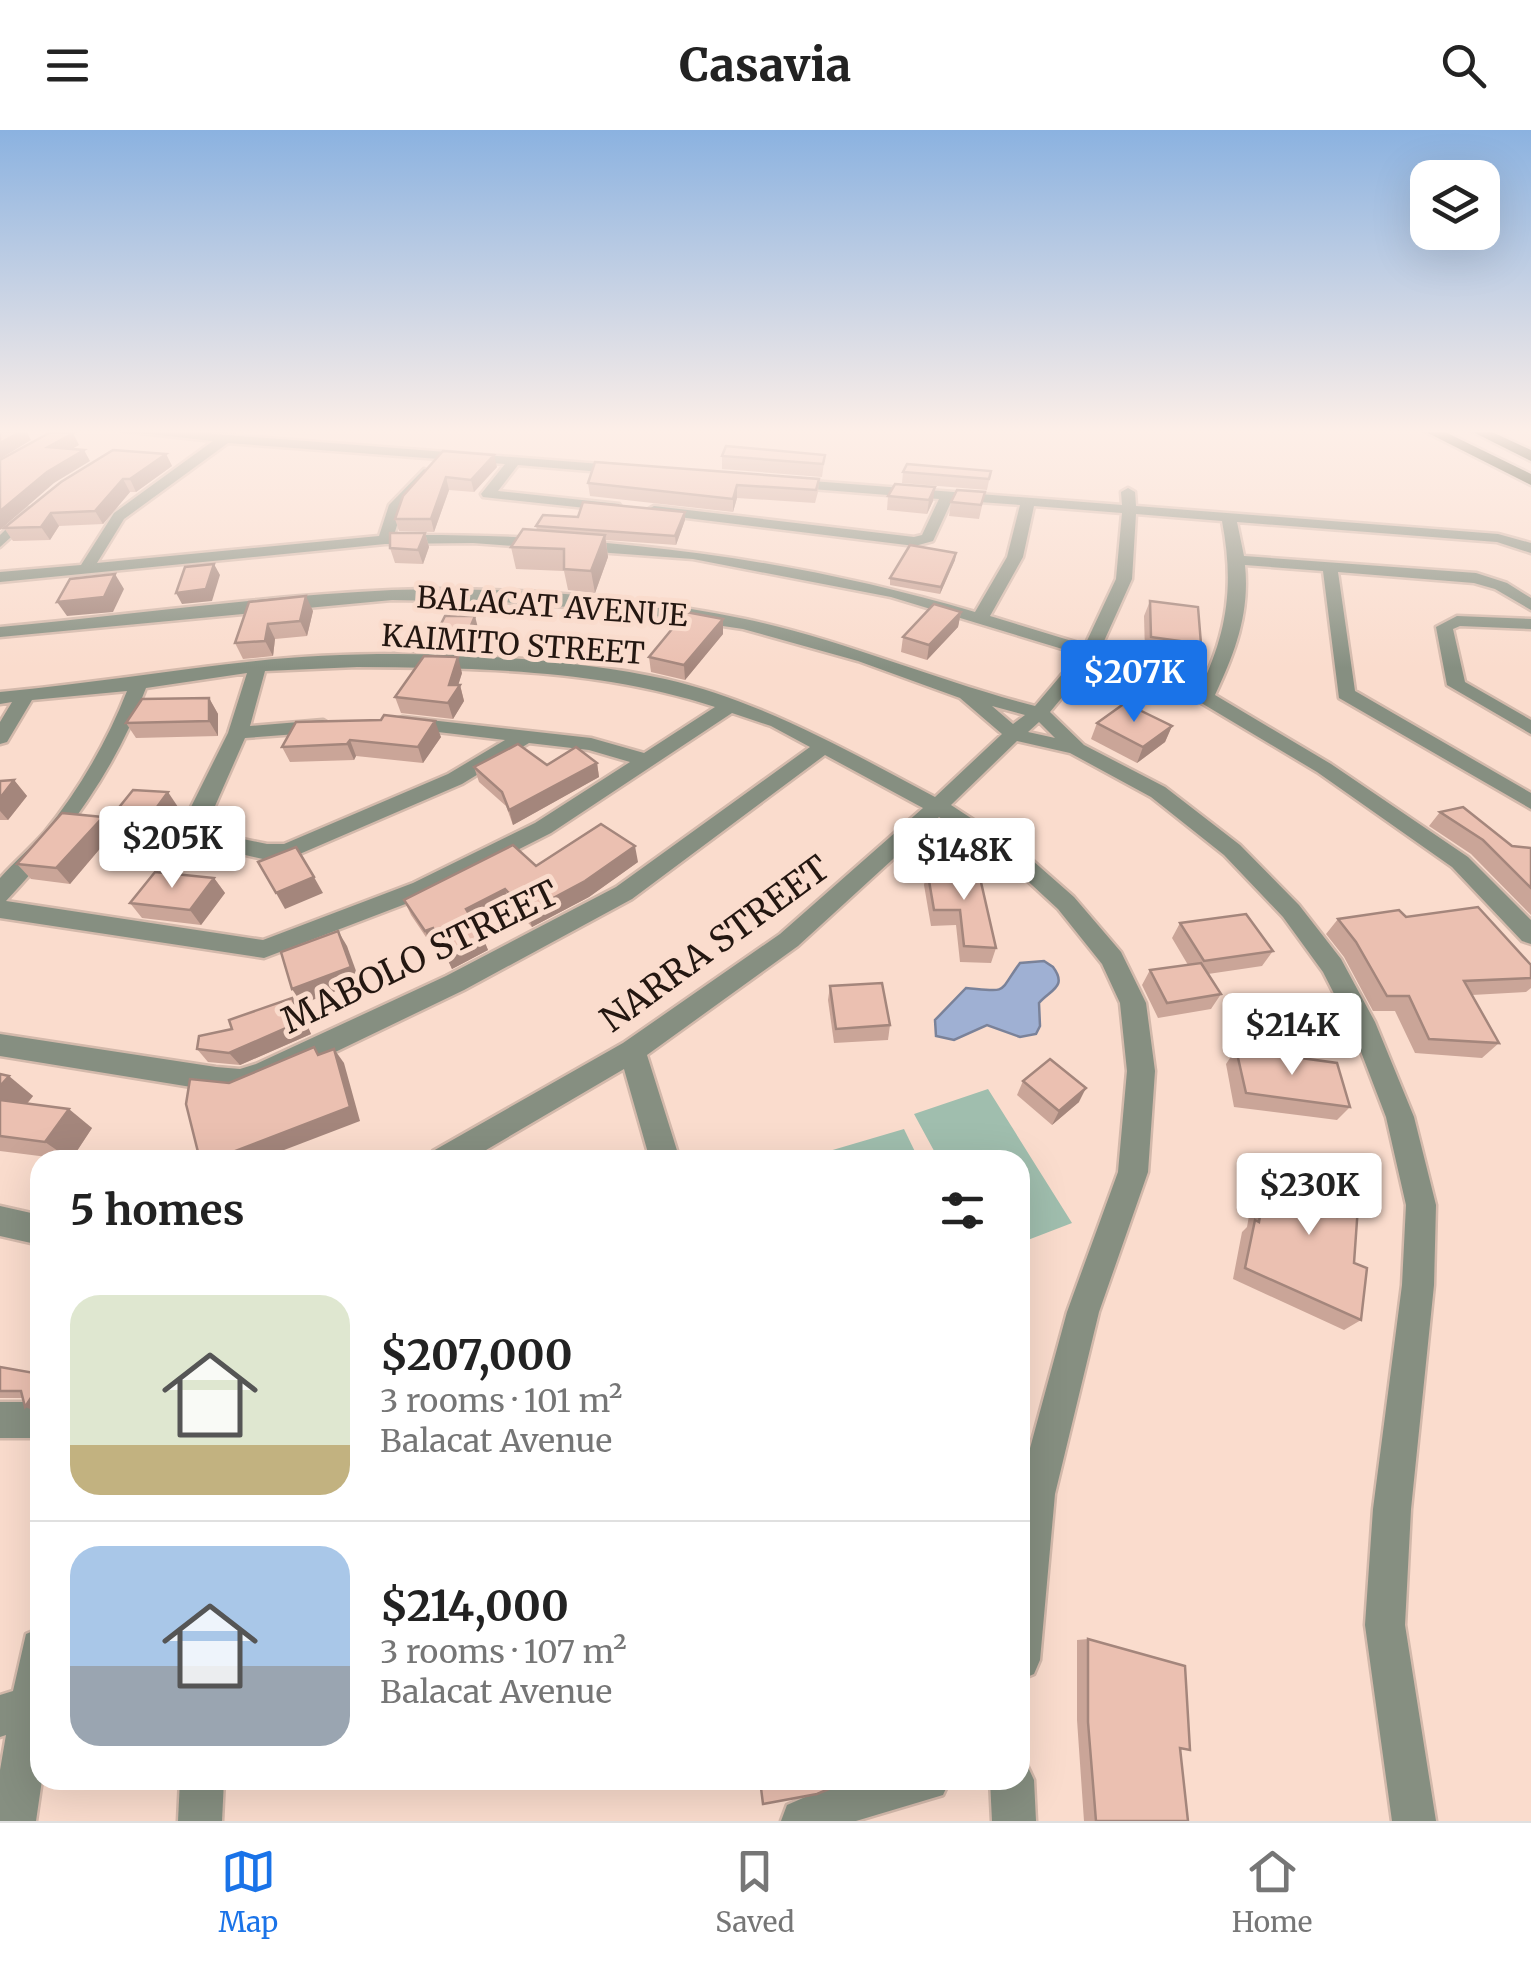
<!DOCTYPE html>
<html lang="en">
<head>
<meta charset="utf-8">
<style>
	:root { --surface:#fff; --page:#f2f2f2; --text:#222; --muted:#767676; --line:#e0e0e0; --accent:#1a73e8 }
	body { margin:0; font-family:Merriweather,serif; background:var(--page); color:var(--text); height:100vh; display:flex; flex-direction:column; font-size:38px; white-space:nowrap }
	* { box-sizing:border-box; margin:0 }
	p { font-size:32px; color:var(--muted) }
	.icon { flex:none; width:55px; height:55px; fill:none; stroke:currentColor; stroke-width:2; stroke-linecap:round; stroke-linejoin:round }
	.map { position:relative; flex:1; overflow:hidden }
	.panel { position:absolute; left:30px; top:1020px; width:1000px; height:640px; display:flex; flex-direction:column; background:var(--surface); border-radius:30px; box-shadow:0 10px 40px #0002 }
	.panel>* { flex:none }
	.tools { position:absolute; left:1410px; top:30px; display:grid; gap:20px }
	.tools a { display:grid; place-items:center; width:90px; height:90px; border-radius:20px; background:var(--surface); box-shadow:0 10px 40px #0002; font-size:50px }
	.price { position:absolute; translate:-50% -85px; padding:0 22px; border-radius:10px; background:#fff; color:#222; font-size:32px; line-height:65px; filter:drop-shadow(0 2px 5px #0008) }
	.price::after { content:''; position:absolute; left:50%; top:60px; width:30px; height:22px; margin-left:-15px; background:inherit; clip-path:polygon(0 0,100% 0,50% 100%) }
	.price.on { background:var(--accent); color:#fff }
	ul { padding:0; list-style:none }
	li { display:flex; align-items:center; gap:30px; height:250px; padding:0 40px }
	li+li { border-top:2px solid var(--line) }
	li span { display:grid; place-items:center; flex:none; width:280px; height:200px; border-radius:30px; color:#555 }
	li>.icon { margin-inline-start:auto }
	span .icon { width:120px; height:120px; fill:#fffc; stroke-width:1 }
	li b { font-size:42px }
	h2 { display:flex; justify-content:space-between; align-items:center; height:120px; padding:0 40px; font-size:42px }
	header { display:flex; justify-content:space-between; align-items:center; height:130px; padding:0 40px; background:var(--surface); font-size:45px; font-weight:800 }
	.menu { display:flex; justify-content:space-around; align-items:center; height:140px; border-top:2px solid var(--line); background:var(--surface); font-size:28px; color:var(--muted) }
	.menu a { display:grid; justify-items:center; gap:5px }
	.menu .on { color:var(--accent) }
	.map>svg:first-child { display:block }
</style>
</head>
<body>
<header><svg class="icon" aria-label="menu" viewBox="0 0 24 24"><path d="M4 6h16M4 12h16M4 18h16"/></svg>Casavia<svg class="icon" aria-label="search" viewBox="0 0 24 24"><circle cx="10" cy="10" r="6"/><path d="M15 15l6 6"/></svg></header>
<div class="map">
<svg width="1531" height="1691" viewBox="0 0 1531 1691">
	<rect width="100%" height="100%" fill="#fadccd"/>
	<g fill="#a0beae">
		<polygon points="988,959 1072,1093 1020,1113 1020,1030 939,1030 914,984"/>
		<polygon points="904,999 919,1030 821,1030 819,1024"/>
	</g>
	<path fill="#9fb0d3" stroke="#7a8299" stroke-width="2.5" d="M1044,831L1053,837C1068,857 1050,860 1039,873L1040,896L1036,904L1020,907L987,895L954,910L936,906L935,890L966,858C1010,862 997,864 1020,833Z"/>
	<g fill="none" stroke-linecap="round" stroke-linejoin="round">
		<defs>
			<g id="minor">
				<path d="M122,301H176L626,336L633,340L626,344L518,335L498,361L619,374L621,377L614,381L483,367L481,364L505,334L228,313L124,389L97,433L379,406L389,375L424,339L431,343L403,376L394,405C591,403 786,426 975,482L1007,427L1020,375L952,370L933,411L915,416L654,384L647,380L654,376L914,407L922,405L939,369L786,357L779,353L786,349L1122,375L1121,362L1128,358L1135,362L1136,376L1498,404L1531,413V423L1497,412L1237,392L1244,426L1476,443L1507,453L1531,468V480L1495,459L1474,453L1338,442L1355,561L1531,663V679L1339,568L1323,441L1245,435C1250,483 1235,523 1215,565L1331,634L1468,727L1531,790V814L1522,811L1452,737L1317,642L1198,571L1093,530L1050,582L1084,615L1165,657L1240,715L1299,775L1341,829L1375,892L1414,987L1436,1075L1434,1155L1411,1379L1405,1495L1436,1691H1392L1365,1495L1373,1379L1402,1155L1406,1075L1386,987L1353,901L1323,842L1283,787L1224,725L1151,667L1070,623L1017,611L951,675L1024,723L1074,767L1121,822L1146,873L1155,941L1148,1042L1099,1182L1055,1364L1040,1530L1034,1544L1020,1550V1355L1067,1182L1118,1042L1127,941L1120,873L1102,834L1058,779L1008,733L939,687L798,816L647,925L680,1030H650L624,939L469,1030H428L433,1021L623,913L780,804L923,678L825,625L632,769L464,860L273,952L240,963L216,961L0,926V904L216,937L240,939L256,934L446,846L616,757L810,617L771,596L732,583L551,703L429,765L264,828L0,788V748C14,732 30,719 44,703C79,660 107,612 127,561L32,570L7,612L0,614V592L12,572L0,574V562C86,554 171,540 256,531C373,518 550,523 665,549C762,571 848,621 935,667L1002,604L960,568L858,531L743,499L622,481L503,472L392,470L0,507V497C129,485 263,466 392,460C504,456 635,466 745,489C844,510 937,551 1035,576L1079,524L891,467L693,429L473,413L385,414L0,452V442L81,435L114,383L213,311ZM1034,376L1122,383L1116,449L1085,515L990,486L1023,427ZM1136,384L1222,391C1234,454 1228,501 1200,559L1100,520L1132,449ZM357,537C478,538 600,539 715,577L644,623L591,608L403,587L396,589V597L505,610L448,644L284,714H267L204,701L245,608L323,602L333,596L323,590L250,596L265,541ZM247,543L228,603L184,691L181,701L189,712L267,730L295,726L462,654L529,613L589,620L630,632L535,693L413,753L263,810L6,771C65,708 115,641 146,558ZM992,576L1025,585L1013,594ZM1039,592L1055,608L1028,602Z"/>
				<polygon points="28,378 40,381 0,417 0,405"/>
				<polygon points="1457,486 1531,489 1531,499 1460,496 1453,499 1465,552 1531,590 1531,604 1447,555 1436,497"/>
				<polygon points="0,1076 40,1085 40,1115 0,1106"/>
				<rect x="0" y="1272" width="40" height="36"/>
				<polygon points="40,1498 42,1650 36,1691 0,1691 0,1640 6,1605 0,1607 0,1565 13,1561 26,1504"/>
				<polygon points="1020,1631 1027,1635 1034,1650 1036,1691 992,1691 990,1650 1020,1650"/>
				<polygon points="180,1650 224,1650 222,1691 178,1691"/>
				<polygon points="844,1650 950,1650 943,1665 856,1691 781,1691 787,1675"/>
			</g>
			<g id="highway">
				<polygon points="1424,301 1443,301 1531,344 1531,355"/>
				<polygon points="1471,301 1490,301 1531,320 1531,331"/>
			</g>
		</defs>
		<use href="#minor" stroke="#d3b9ab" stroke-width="5"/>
		<use href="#highway" stroke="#d3b9ab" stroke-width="5"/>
		<use href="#minor" fill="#868f81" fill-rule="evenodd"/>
		<use href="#highway" fill="#243319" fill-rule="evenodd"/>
	</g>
	<g fill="#caa598">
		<polygon points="443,321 497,337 474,362 449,360 434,402 399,401 395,389"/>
		<polygon points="166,324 172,336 136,362 130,362 103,394 59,396 50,410 13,411 4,398"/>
		<polygon points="825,325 822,347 722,339 722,326"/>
		<polygon points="991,341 987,360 902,353 903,342"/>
		<polygon points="819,349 818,362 815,373 737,368 733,382 590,366 588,353"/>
		<polygon points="888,366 933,371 927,384 887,380"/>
		<polygon points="951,372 982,376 979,389 949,386"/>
		<polygon points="685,382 685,390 676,415 606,410 608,427 595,463 568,460 564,441 516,439 511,417 537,400 536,396 578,387"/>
		<polygon points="425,403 429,417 423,434 395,433 390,418"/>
		<polygon points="956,423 955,430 940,464 890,455 890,448"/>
		<polygon points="1150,471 1201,514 1194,529 1145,522 1144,486"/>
		<polygon points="249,472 313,481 307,506 275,509 273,526 243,529 235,513"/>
		<polygon points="961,482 958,497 927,530 901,522 903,507"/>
		<polygon points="723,489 723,504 685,550 651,542 649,527"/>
		<polygon points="479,502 471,522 440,521 435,506"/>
		<polygon points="462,543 458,555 460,555 464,571 453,589 401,583 395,567"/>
		<polygon points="209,568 218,584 218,606 136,608 126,593"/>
		<polygon points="381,590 441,607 423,633 356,626 354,630 290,632 282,617"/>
		<polygon points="1097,593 1172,596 1165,612 1137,633 1091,609"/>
		<polygon points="597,633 599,647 513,695 506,676 479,652 474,637"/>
		<polygon points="14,650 27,666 8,690 0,690 0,651"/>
		<polygon points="178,677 157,708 119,706 108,691"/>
		<polygon points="1440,682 1512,716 1531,718 1531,785 1471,724 1429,696"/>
		<polygon points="103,687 114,702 70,754 31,749 17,734"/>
		<polygon points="638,732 589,767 532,797 510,774 475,792 488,820 452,839 440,813 432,816 411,785 404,770 536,736"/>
		<polygon points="927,739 996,818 991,833 960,832 956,795 931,796 924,755"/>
		<polygon points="214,748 225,763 201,795 142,788 130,773"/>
		<polygon points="1406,787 1531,835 1531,858 1526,862 1472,865 1499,913 1482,928 1415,923 1395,881 1373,881 1344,827 1326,804 1338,789"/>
		<polygon points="1180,793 1273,821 1262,836 1208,844 1221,864 1211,879 1158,888 1142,855 1150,840 1188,835 1172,808"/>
		<polygon points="830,856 890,895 888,910 834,913 828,870"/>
		<polygon points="301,881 311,904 240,935 208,932 197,919 232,899"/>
		<polygon points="1236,919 1350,977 1337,990 1234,977 1226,934"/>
		<polygon points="0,944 33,966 27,974 92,998 71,1030 0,1021"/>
		<polygon points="1023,951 1079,972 1052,995 1017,965"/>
		<polygon points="1269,1027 1354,1133 1361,1190 1344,1200 1233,1149 1242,1102 1247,1097 1257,1040"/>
		<polygon points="0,1237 40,1244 23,1268 0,1268"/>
		<polygon points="1088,1509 1190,1620 1180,1619 1188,1691 1084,1691 1077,1590 1077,1510"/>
	</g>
	<g fill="#a4867c">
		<polygon points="22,301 26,301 31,310 0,329 0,313"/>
		<polygon points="73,303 79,315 54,329 48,317"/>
		<polygon points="84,320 90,331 54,353 0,400 0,381 47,342"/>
		<polygon points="166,324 172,336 136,362 130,349"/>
		<polygon points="494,325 497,337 474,362 471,350"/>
		<polygon points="446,347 449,360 434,402 431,389"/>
		<polygon points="123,349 130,362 103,394 95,381"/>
		<polygon points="737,355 737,368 733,382 733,369"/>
		<polygon points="935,357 933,371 927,384 929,370"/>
		<polygon points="685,382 685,390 676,415 675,406"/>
		<polygon points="51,383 59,396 50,410 41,397"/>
		<polygon points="425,403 429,417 423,434 418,420"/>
		<polygon points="605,405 608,427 595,463 591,441"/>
		<polygon points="956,423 955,430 940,464 941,457"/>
		<polygon points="214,434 220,445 212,471 182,474 176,463"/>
		<polygon points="115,444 124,459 113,482 67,486 57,472"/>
		<polygon points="306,466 313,481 307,506 300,491"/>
		<polygon points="961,482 958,497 927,530 929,515"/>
		<polygon points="475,486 479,502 471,522 466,507"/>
		<polygon points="723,489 723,504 685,550 684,535"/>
		<polygon points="268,494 275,509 273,526 265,511"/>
		<polygon points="458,527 462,543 457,559 460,555 464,571 453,589 448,573 449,555"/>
		<polygon points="209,568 218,584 218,606 209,591"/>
		<polygon points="435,591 441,607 423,633 418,617"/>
		<polygon points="1172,596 1165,612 1137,633 1143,617"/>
		<polygon points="350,610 356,626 354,630 347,614"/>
		<polygon points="597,633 599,647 513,695 509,680"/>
		<polygon points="14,650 27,666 8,690 0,681 0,668"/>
		<polygon points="168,662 178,677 157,708 146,692"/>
		<polygon points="103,687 114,702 70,754 56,738"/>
		<polygon points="635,716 638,732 589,767 532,797 527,782"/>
		<polygon points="314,747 323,763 285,779 276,763"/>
		<polygon points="214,748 225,763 201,795 190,780"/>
		<polygon points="505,759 510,774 472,794 466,779"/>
		<polygon points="433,798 440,813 432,816 425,801"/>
		<polygon points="338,801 347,816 360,852 302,874 292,859"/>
		<polygon points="482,805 488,820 452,839 445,824"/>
		<polygon points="292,868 301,881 311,904 240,935 229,923"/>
		<polygon points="334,919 344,933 360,991 258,1030 212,1030"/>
		<polygon points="9,946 33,966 14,989 0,978 0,956"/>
		<polygon points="1086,958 1079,972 1052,995 1059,981"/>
		<polygon points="69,979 92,998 71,1030 45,1012"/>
		<polygon points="40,1254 40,1283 25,1277"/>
	</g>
	<g fill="#ebc0b1" stroke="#a4867c" stroke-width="2.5">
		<polygon points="0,301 22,301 0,313"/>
		<polygon points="51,302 73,303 48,317 84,320 47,342 0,381 0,330"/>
		<polygon points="726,316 825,325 823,334 722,326"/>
		<polygon points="113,320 166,324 130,349 123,349 95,381 51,383 41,397 4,398 61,352"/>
		<polygon points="443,321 494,325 471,350 446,347 431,389 395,389 403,366"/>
		<polygon points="595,332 819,349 816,360 737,355 733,369 588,353"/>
		<polygon points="907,334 991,341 989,349 903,342"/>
		<polygon points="895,354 935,357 929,370 888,366"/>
		<polygon points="957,360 985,362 981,375 951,372"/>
		<polygon points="583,372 685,382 675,406 536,396 543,385 578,387"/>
		<polygon points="523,399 605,405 591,441 564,439 564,419 511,417"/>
		<polygon points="390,403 425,403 418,420 390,418"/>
		<polygon points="910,415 956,423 941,457 890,448"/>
		<polygon points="214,434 206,459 176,463 185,437"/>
		<polygon points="115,444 104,467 57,472 70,449"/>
		<polygon points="306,466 300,491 268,494 265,511 235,513 249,472"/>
		<polygon points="1150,471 1198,477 1201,514 1151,507"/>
		<polygon points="934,474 961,482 929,515 903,507"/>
		<polygon points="686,482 723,489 684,535 649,527"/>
		<polygon points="445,486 475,486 466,507 435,506"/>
		<polygon points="424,526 458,527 449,555 460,555 448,573 395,567"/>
		<polygon points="209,568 209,591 126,593 142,569"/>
		<polygon points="1125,573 1172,596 1143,617 1097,593"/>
		<polygon points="384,585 435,591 418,617 350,610 347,614 282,617 296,592 381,590"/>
		<polygon points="518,614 547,635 576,617 597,633 509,680 502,662 474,637"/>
		<polygon points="14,650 0,668 0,651"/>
		<polygon points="133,660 168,662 146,692 108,691"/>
		<polygon points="1463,677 1512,716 1531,718 1531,758 1483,710 1440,682"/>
		<polygon points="62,683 103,687 56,738 17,734"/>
		<polygon points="601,694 635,716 585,751 527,782 505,759 466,779 482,805 445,824 433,798 425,801 404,770 513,715 536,736"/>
		<polygon points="296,717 314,747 276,763 258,732"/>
		<polygon points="927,739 978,739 996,818 964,816 960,780 934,780"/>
		<polygon points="155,742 214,748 190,780 130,773"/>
		<polygon points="1478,777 1531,835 1531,848 1464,851 1499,913 1429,909 1409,866 1387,866 1356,812 1338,789 1399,780 1406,787"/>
		<polygon points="1246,784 1273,821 1204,831 1180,793"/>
		<polygon points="338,801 351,837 292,859 281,822"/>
		<polygon points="1201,833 1221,864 1167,873 1150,840"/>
		<polygon points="882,853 890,895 836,899 830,856"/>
		<polygon points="292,868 302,891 229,923 197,919 199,906 232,899 229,890"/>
		<polygon points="314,917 318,925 334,919 350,977 212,1030 200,1030 186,974 190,949 229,953"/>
		<polygon points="1236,919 1337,933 1350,977 1246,963"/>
		<polygon points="1050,929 1086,958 1059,981 1023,951"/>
		<polygon points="0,944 9,946 0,956"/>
		<polygon points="0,970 69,979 45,1012 0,1006"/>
		<polygon points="1269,1027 1359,1062 1354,1133 1367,1138 1361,1190 1245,1138 1255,1090 1259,1092"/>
		<polygon points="0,1237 40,1244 40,1254 25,1277 21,1261 0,1261"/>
		<polygon points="1088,1509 1185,1536 1190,1620 1180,1618 1188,1691 1096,1691 1088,1592"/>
		<polygon points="760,1650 915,1650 848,1651 817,1664 763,1674"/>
	</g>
	<linearGradient id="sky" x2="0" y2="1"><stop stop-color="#8bb2e0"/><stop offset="0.56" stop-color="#fdefe8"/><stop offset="1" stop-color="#fdefe8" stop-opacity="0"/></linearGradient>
	<rect width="1531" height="538" fill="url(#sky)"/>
	<g text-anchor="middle" stroke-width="10" stroke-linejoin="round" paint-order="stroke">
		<g font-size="30" fill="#241711" stroke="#fadccd">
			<text transform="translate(552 477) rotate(4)" y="10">BALACAT AVENUE</text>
			<text transform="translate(513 515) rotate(4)" y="10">KAIMITO STREET</text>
		</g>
		<g font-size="35" fill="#241711" stroke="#fadccd">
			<text transform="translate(715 814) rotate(-36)" y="12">NARRA STREET</text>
			<text transform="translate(420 827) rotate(-26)" y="12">MABOLO STREET</text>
		</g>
	</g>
</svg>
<div class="tools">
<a><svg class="icon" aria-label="layers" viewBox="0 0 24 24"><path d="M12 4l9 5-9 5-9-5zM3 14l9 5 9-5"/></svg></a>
</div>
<b class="price on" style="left:1134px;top:595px">$207K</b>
<b class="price" style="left:172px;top:761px">$205K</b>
<b class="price" style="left:964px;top:773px">$148K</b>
<b class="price" style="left:1292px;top:948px">$214K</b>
<b class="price" style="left:1309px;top:1108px">$230K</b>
<section class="panel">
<h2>5 homes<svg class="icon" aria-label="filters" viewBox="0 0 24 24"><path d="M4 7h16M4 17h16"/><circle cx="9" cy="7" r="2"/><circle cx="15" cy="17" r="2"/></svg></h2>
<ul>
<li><span style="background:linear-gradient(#dfe7d0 75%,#c2b280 0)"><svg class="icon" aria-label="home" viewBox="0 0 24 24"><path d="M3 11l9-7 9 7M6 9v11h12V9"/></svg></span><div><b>$207,000</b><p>3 rooms · 101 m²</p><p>Balacat Avenue</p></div></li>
<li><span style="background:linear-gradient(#a9c7e8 60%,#9aa5b1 0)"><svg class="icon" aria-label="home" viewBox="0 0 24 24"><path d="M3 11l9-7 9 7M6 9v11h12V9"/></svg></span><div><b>$214,000</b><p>3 rooms · 107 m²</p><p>Balacat Avenue</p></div></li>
</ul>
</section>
</div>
<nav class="menu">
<a class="on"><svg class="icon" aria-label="map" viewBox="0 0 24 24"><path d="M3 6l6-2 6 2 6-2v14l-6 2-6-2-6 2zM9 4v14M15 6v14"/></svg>Map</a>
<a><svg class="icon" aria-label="saved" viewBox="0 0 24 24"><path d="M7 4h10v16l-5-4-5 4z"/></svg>Saved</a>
<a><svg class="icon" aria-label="home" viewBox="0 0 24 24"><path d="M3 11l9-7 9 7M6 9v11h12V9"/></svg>Home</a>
</nav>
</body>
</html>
